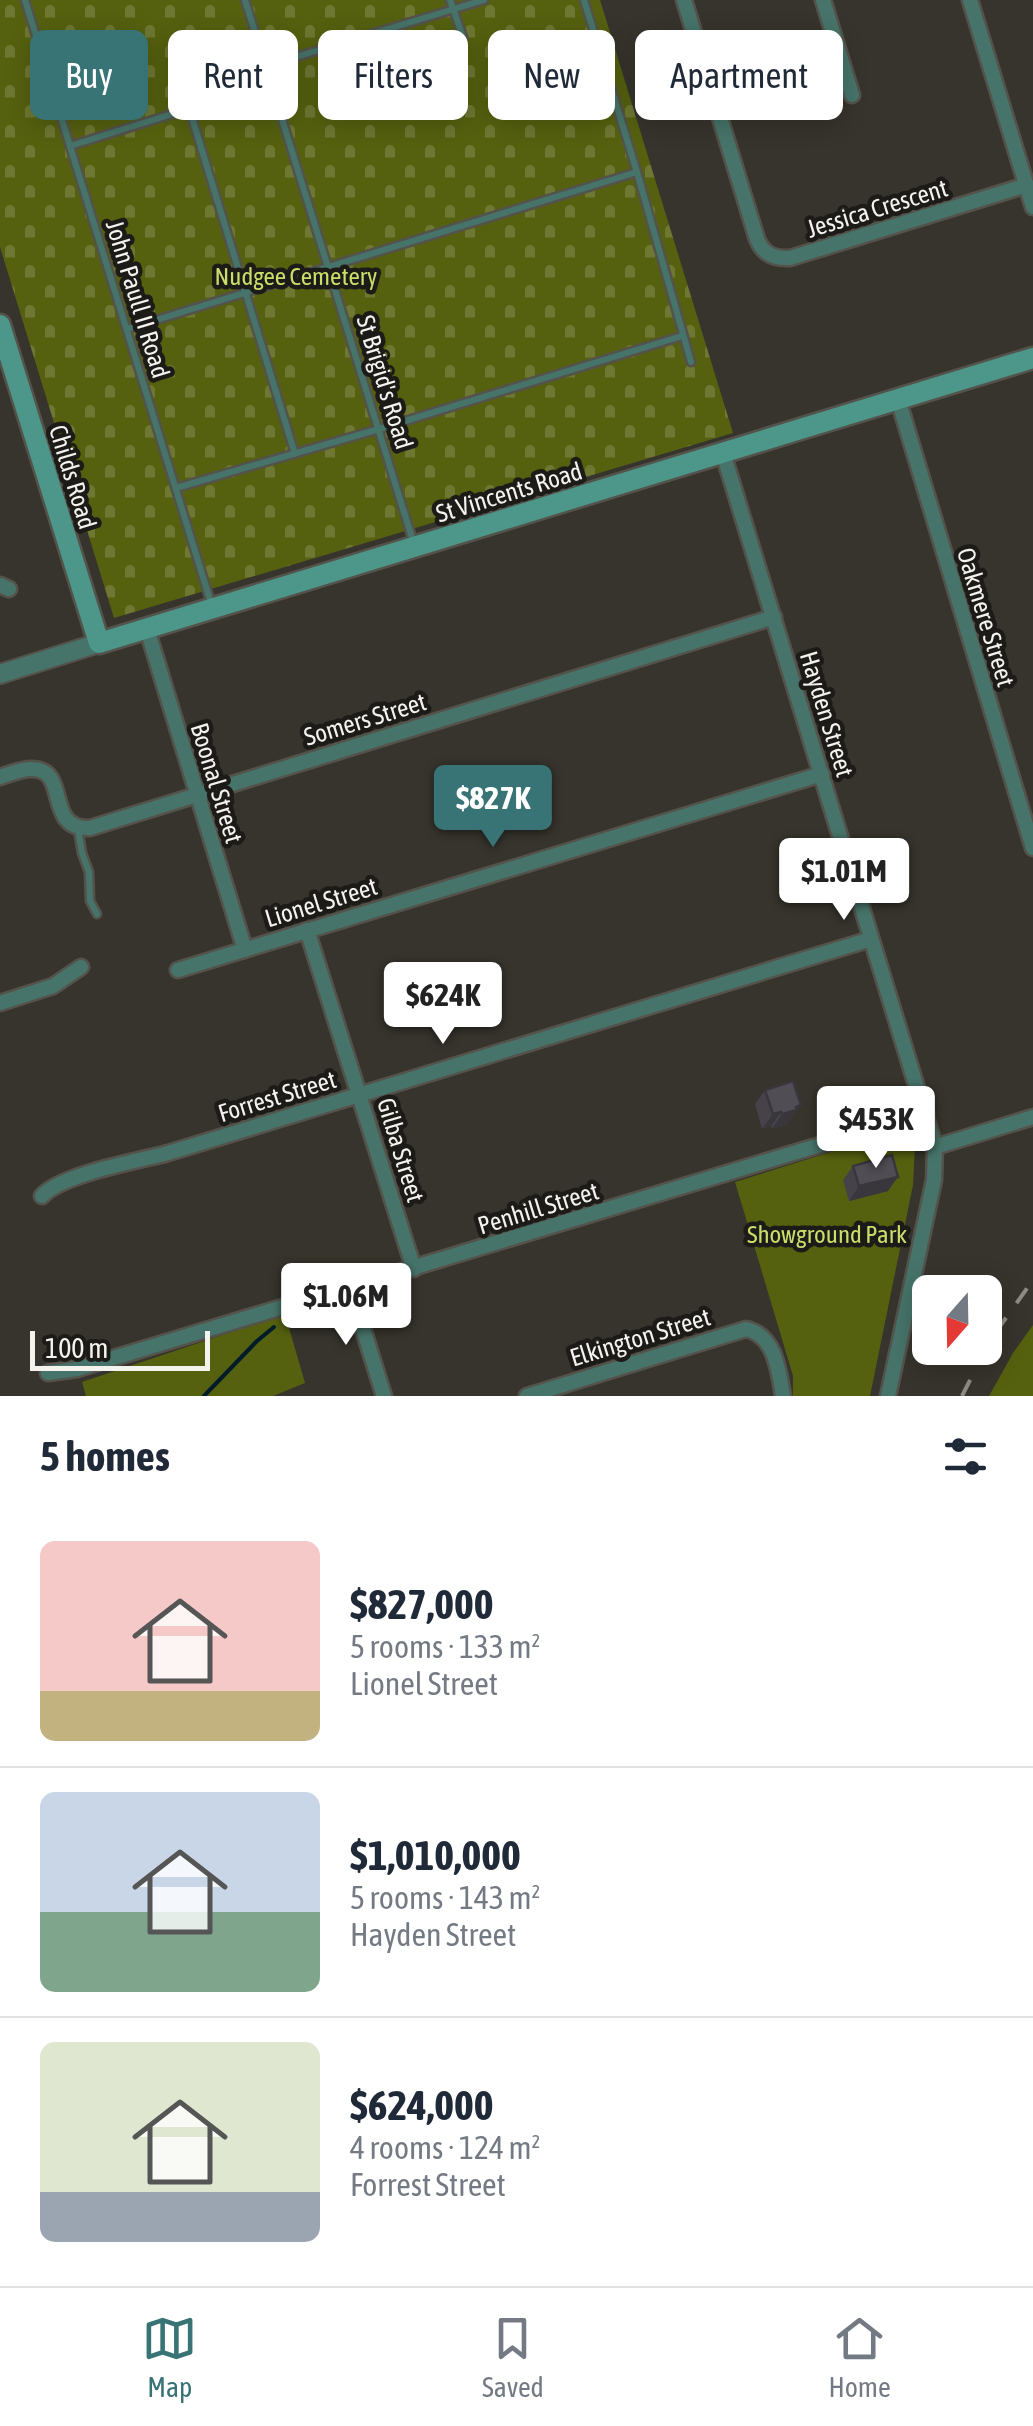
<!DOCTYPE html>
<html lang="en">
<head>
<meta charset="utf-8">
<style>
	:root { --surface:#fff; --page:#f2f2f3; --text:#1f2937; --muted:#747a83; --line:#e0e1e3; --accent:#387376 }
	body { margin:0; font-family:"Asap Condensed",sans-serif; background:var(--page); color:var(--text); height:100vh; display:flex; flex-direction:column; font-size:38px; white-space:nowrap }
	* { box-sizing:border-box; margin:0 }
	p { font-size:32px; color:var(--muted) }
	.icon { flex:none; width:55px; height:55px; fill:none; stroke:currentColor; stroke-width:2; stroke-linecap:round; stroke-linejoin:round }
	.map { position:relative; height:1396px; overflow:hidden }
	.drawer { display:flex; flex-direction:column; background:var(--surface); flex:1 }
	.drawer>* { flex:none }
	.hud { position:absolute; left:30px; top:30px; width:975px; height:90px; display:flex; gap:20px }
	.needle { width:65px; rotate:200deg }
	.tools { position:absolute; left:912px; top:1275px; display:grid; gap:20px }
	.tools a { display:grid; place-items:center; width:90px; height:90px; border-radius:15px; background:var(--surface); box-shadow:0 5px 25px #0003; font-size:50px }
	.scale { position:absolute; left:30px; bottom:25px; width:180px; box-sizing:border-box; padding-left:10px; border:5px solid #f4f3ee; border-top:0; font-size:28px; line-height:35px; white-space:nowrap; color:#f4f3ee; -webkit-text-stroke:8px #1c1b18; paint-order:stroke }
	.price { position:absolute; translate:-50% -85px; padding:0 22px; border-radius:10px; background:#fff; color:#222; font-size:32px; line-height:65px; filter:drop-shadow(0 2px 5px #0008) }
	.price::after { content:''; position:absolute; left:50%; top:60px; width:30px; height:22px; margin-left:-15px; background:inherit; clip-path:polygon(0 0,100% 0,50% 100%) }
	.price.selected { background:var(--accent); color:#fff }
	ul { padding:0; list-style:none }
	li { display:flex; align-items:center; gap:30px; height:250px; padding:0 40px }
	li+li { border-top:2px solid var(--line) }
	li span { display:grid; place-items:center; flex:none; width:280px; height:200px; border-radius:15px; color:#555 }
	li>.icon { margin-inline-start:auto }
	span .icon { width:120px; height:120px; fill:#fffc; stroke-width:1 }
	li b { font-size:42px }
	h2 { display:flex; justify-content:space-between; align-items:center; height:120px; padding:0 40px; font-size:42px }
	.pill { padding:0 35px; border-radius:15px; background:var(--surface); box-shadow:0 5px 25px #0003; font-size:35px; line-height:90px }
	.pill.selected { background:var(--accent); color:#fff }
	.dock { display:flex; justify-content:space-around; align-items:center; height:140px; border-top:2px solid var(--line); background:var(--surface); font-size:28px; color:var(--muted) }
	.dock a { display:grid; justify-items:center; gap:5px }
	.dock .selected { color:var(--accent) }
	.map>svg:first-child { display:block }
</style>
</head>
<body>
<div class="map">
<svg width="1033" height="1396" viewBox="0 0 1033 1396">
	<defs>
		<pattern id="cemetery-stones" width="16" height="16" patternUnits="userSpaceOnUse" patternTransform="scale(2.5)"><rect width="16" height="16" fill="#55610f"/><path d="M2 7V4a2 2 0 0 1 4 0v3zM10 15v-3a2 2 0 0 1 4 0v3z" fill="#6e7832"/></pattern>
	</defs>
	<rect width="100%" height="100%" fill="#36342c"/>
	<polygon fill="url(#cemetery-stones)" points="0,0 600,0 733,433 114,618 0,247"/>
	<g fill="#55610f">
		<polygon points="891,1133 908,1133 915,1145 913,1185 870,1396 793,1396 793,1376 735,1182"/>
		<polygon points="285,1314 305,1383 273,1396 86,1396 82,1382"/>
		<polygon points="1033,1325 1033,1396 989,1396 1013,1353"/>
	</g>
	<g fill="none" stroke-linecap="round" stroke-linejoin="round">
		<polyline stroke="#001c2a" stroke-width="4" points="204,1396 257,1341 274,1327"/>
		<defs>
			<g id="service">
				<polyline points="25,0 211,603"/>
				<polyline points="245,0 413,541"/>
				<polyline points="450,0 463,37"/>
				<polyline points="584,0 637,172 691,362"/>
				<polyline points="266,66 484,0"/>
				<polyline points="189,108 295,454"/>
				<polyline points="70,146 271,83"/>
				<polyline points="127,329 637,172"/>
				<polyline points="176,488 379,429 682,336"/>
				<polyline points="78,829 82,853 89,872 90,901 97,914"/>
			</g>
			<g id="minor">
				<path d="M684,0L757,239C763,254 774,259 790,258L1027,185"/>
				<polyline points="823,0 852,95"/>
				<polyline points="970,0 1033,207"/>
				<polyline points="898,399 1033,848"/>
				<polyline points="723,453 935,1147 934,1180 888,1396"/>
				<polyline points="0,585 9,589"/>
				<polyline points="147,629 245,950"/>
				<path d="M0,777C10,774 22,768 33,769C70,770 44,830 90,828L774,617"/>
				<polyline points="307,930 414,1269"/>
				<polyline points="178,970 822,774"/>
				<polyline points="0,1003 53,986 81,967"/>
				<polyline points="935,1147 1033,1117"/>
				<path d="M42,1196C62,1174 138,1161 168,1153L871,939"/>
				<polyline points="350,1287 384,1396"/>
				<polyline points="48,1373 77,1369 926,1113"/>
				<path d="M527,1396L746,1329C775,1335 779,1371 783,1396"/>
			</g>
			<polyline id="tertiary" points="0,674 99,643"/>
			<polyline id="secondary" points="0,325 99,643 1033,358"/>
		</defs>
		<use href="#service" stroke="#54534b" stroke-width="11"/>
		<use href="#minor" stroke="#54534b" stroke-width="19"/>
		<use href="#tertiary" stroke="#54534b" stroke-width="22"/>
		<use href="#secondary" stroke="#54534b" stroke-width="25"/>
		<use href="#service" stroke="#47746a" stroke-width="6"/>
		<use href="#minor" stroke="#47746a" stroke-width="14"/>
		<use href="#tertiary" stroke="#47746a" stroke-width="18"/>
		<use href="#secondary" stroke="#4c9789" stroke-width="20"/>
		<polyline stroke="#8d8b85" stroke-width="4" stroke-dasharray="18 18" stroke-linecap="butt" points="962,1396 991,1339 1033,1280"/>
	</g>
	<g fill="#464249">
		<polygon points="765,1090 801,1105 787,1124 772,1129 771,1126 762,1129 755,1104"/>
		<polygon points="853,1166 888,1191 849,1201 843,1180"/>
	</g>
	<g fill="#39363c">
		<polygon points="801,1105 787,1124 772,1129 782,1114"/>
		<polygon points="781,1112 771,1126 762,1129 773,1114"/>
		<polygon points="898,1177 888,1191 849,1201 859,1186"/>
	</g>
	<g fill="#514d55" stroke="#39363c" stroke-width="2.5">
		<polygon points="793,1081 801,1105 796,1107 797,1110 782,1114 781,1112 773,1114 765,1090"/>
		<polygon points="892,1155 898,1177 859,1186 853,1166"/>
	</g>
	<g text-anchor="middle" stroke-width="9" stroke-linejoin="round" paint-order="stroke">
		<g font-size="25" fill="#f4f3ee" stroke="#1c1b18">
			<text transform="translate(877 208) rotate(-17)" y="9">Jessica Crescent</text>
			<text transform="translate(138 299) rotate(73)" y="9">John Paull II Road</text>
			<text transform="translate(385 382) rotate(73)" y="9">St Brigid's Road</text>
			<text transform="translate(73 477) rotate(73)" y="9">Childs Road</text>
			<text transform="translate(509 492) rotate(-17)" y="9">St Vincents Road</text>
			<text transform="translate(986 617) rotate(73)" y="9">Oakmere Street</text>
			<text transform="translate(827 714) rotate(73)" y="9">Hayden Street</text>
			<text transform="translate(365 719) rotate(-17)" y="9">Somers Street</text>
			<text transform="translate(217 783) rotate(73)" y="9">Boonal Street</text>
			<text transform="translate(321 902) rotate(-17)" y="9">Lionel Street</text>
			<text transform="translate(277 1096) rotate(-17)" y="9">Forrest Street</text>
			<text transform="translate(401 1150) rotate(73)" y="9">Gilba Street</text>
			<text transform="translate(538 1208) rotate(-17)" y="9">Penhill Street</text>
			<text transform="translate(640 1337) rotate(-17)" y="9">Elkington Street</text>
		</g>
		<g font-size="25" fill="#c9df69" stroke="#1c1b18">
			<text x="296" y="285">Nudgee Cemetery</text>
			<text x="827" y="1243">Showground Park</text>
		</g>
	</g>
</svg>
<div class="tools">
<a><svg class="needle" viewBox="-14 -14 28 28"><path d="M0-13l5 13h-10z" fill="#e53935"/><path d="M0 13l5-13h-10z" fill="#747a83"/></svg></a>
</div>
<div class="scale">100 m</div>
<b class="price selected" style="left:493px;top:850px">$827K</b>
<b class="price" style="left:844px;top:923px">$1.01M</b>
<b class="price" style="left:443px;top:1047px">$624K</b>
<b class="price" style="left:876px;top:1171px">$453K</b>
<b class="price" style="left:346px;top:1348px">$1.06M</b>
<div class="hud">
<a class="pill selected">Buy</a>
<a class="pill">Rent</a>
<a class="pill">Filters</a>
<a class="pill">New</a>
<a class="pill">Apartment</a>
</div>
</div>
<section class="drawer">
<h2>5 homes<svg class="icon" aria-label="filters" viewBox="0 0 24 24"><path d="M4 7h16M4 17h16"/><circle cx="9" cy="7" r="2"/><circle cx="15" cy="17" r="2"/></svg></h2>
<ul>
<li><span style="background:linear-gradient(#f6c9c9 75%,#c2b280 0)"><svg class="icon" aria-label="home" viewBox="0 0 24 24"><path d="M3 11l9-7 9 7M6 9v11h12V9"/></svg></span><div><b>$827,000</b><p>5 rooms · 133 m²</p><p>Lionel Street</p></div></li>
<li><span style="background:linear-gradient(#c9d6e8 60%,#7fa58c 0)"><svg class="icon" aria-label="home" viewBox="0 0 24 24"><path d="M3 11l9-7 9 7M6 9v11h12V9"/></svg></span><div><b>$1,010,000</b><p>5 rooms · 143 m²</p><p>Hayden Street</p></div></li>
<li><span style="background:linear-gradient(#dfe7d0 75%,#9aa5b1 0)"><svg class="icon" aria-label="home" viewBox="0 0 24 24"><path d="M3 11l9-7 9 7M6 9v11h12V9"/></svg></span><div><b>$624,000</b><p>4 rooms · 124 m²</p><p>Forrest Street</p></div></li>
</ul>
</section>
<nav class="dock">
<a class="selected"><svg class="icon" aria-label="map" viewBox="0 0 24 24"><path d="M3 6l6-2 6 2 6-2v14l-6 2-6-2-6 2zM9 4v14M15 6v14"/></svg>Map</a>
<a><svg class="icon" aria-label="saved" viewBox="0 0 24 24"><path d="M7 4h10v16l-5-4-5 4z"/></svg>Saved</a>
<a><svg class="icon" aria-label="home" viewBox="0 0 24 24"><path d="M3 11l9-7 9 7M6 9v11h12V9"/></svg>Home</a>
</nav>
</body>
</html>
